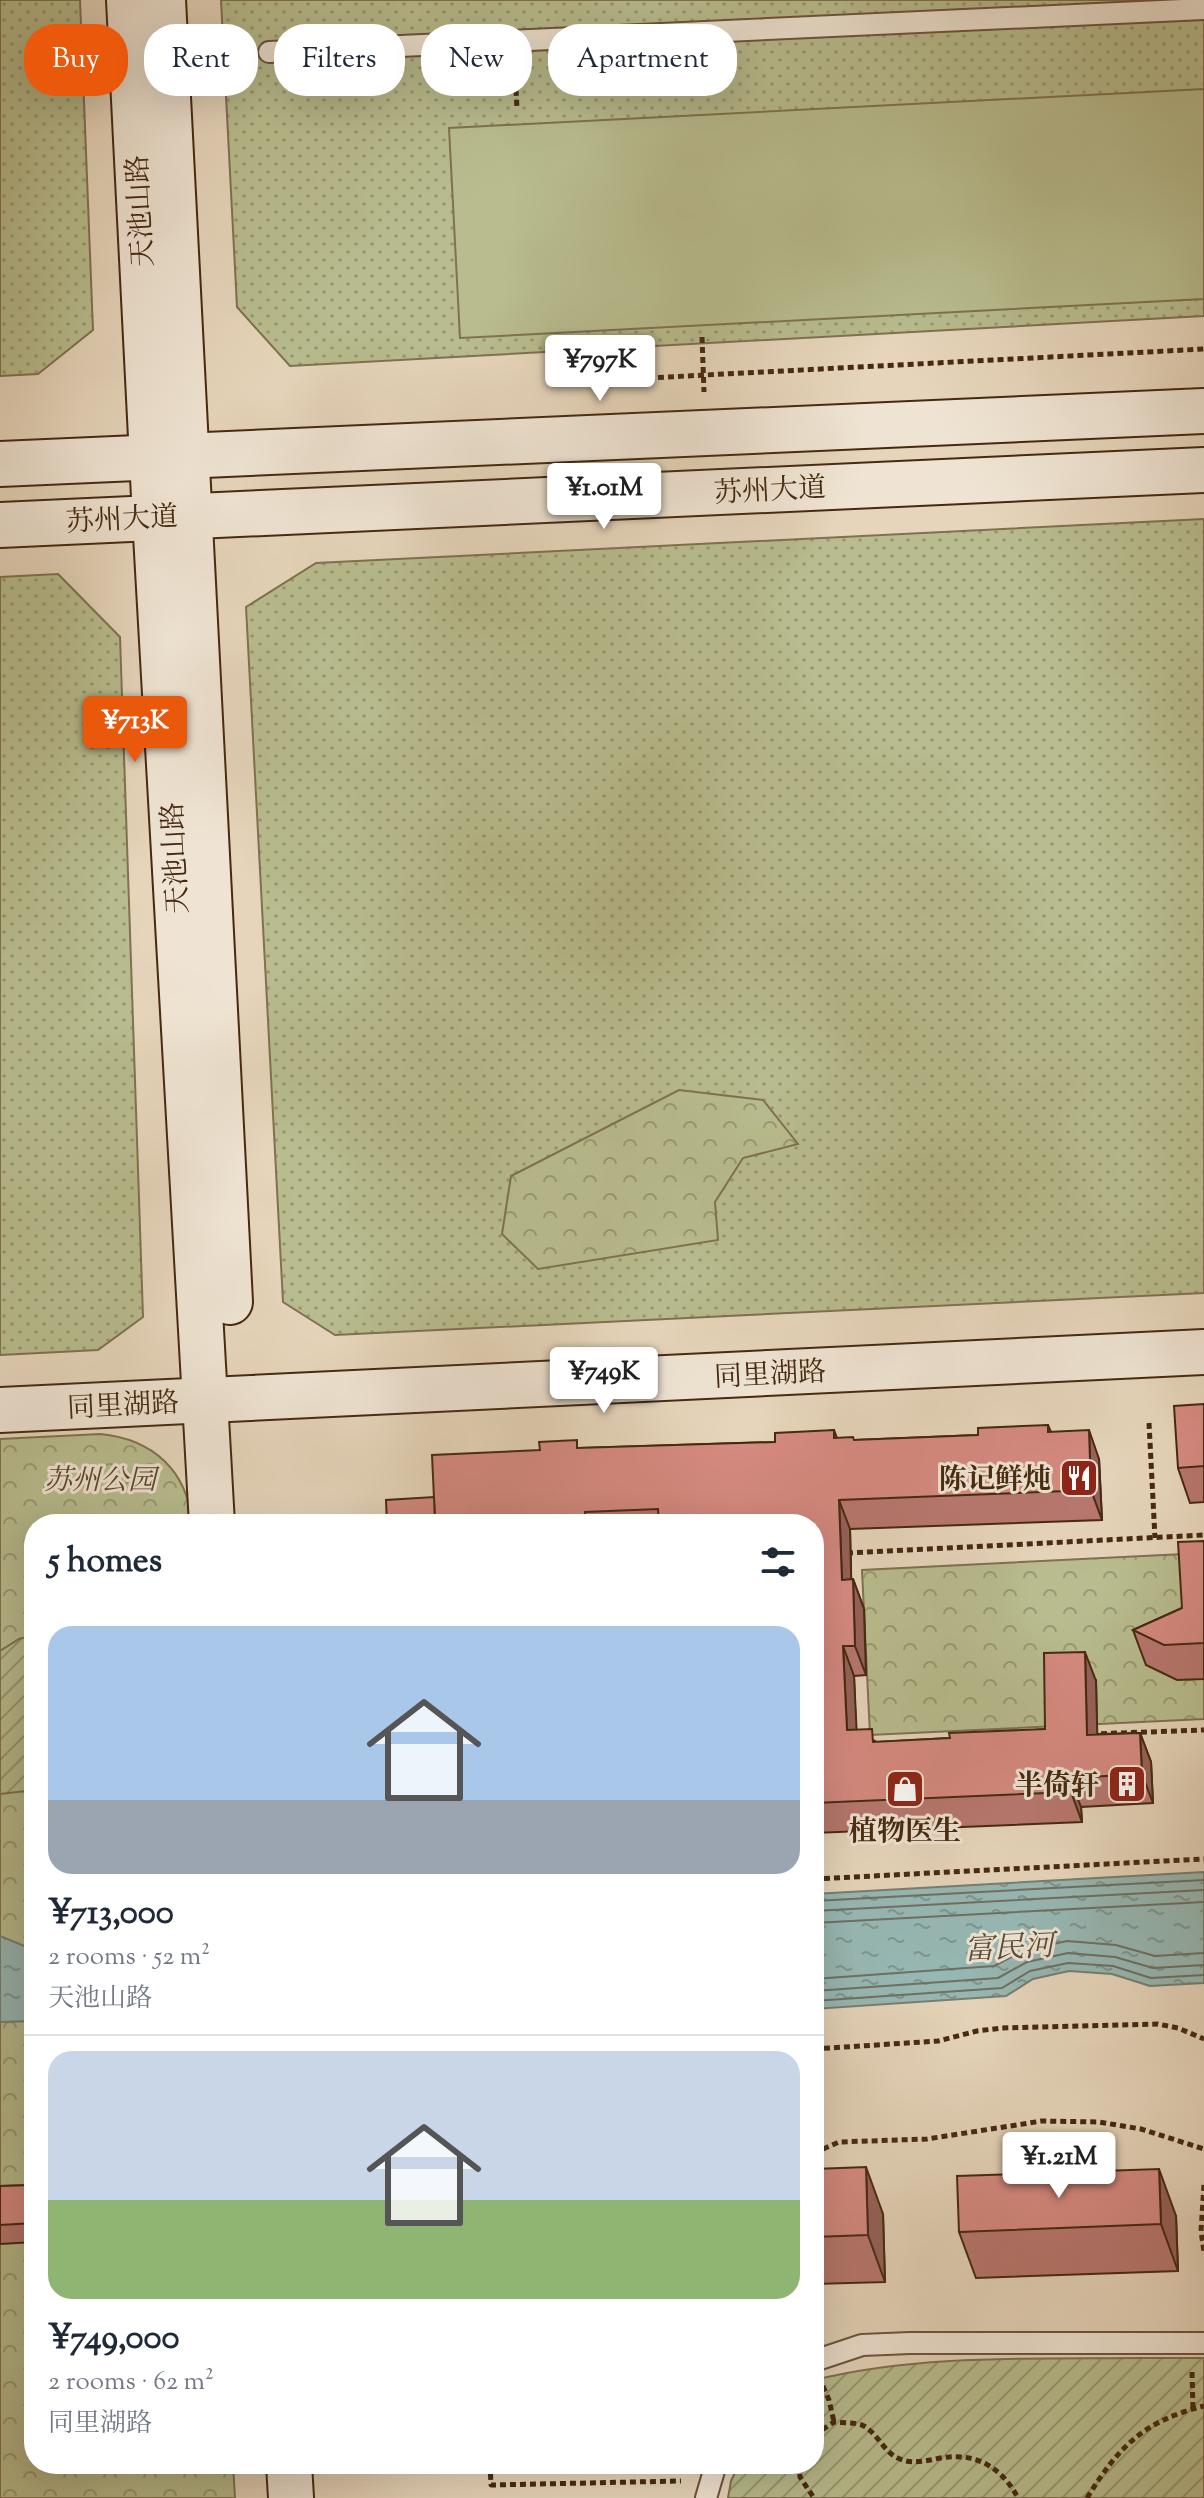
<!DOCTYPE html>
<html lang="en">
<head>
<meta charset="utf-8">
<style>
	:root { --surface:#fff; --page:#f2f2f3; --text:#1f2937; --muted:#747a83; --line:#e0e1e3; --accent:#ea580c }
	body { margin:0; font-family:"Sorts Mill Goudy","Noto Serif SC",serif; background:var(--page); color:var(--text); height:100vh; display:flex; flex-direction:column; font-size:30px; white-space:nowrap }
	* { box-sizing:border-box; margin:0 }
	p { font-size:26px; color:var(--muted) }
	.icon { flex:none; width:44px; height:44px; fill:none; stroke:currentColor; stroke-width:2; stroke-linecap:round; stroke-linejoin:round }
	.map { position:relative; flex:1; overflow:hidden }
	.panel { position:absolute; left:24px; top:1514px; width:800px; height:960px; display:flex; flex-direction:column; background:var(--surface); border-radius:32px; box-shadow:0 8px 32px #0002 }
	.panel>* { flex:none }
	.banner { position:absolute; left:24px; top:24px; width:800px; height:72px; display:flex; gap:16px }
	.price { position:absolute; translate:-50% -68px; padding:0 18px; border-radius:8px; background:#fff; color:#222; font-size:26px; line-height:52px; filter:drop-shadow(0 2px 4px #0008) }
	.price::after { content:''; position:absolute; left:50%; top:48px; width:24px; height:18px; margin-left:-12px; background:inherit; clip-path:polygon(0 0,100% 0,50% 100%) }
	.price.on { background:var(--accent); color:#fff }
	ul { padding:0; list-style:none }
	li { display:grid; align-content:center; gap:16px; height:424px; padding:0 24px }
	li+li { border-top:2px solid var(--line) }
	li span { display:grid; place-items:center; height:248px; border-radius:24px; color:#555 }
	li>.icon { margin-inline-start:auto }
	span .icon { width:144px; height:144px; fill:#fffc; stroke-width:1 }
	li b { font-size:34px }
	h2 { display:flex; justify-content:space-between; align-items:center; height:96px; padding:0 24px; font-size:34px }
	.chip { padding:0 28px; border-radius:32px; background:var(--surface); box-shadow:0 8px 32px #0002; font-size:28px; line-height:72px }
	.chip.on { background:var(--accent); color:#fff }
	.map>svg:first-child { display:block }
</style>
</head>
<body>
<div class="map">
<svg width="1204" height="2498" viewBox="0 0 1204 2498">
	<defs>
		<pattern id="grass-dots" width="8" height="8" patternUnits="userSpaceOnUse" patternTransform="scale(2)"><rect width="8" height="8" fill="#b8bc8e"/><path d="M2 2h.1M6 6h.1" fill="none" stroke="#979973" stroke-width="1.8" stroke-linecap="round"/></pattern>
		<pattern id="forest-crowns" width="20" height="18" patternUnits="userSpaceOnUse" patternTransform="scale(2)"><rect width="20" height="18" fill="#b8bc8e"/><path d="M2 6a3 3 0 1 1 6 0M12 15a3 3 0 1 1 6 0" fill="none" stroke="#979973"/></pattern>
		<pattern id="garden-furrows" width="10" height="10" patternUnits="userSpaceOnUse" patternTransform="scale(2)"><rect width="10" height="10" fill="#b8bc8e"/><path d="M-1 1l2-2M0 10L10 0M9 11l2-2" fill="none" stroke="#979973"/></pattern>
		<pattern id="water-ripples" width="26" height="14" patternUnits="userSpaceOnUse" patternTransform="scale(2)"><rect width="26" height="14" fill="#97b8b4"/><path d="M2 4q2-2 4 0t4 0M15 11q2-2 4 0t4 0" fill="none" stroke="#7d9691"/></pattern>
	</defs>
	<rect width="100%" height="100%" fill="#e6d5bb"/>
	<filter id="stains"><feTurbulence type="fractalNoise" baseFrequency=".0025" numOctaves="4"/><feColorMatrix values="0 0 0 0 .2 0 0 0 0 .09 0 0 0 0 .02 0 0 0 .5 -.17"/></filter>
	<radialGradient id="worn" r=".72"><stop offset=".6" stop-color="#630" stop-opacity="0"/><stop offset="1" stop-color="#630" stop-opacity=".3"/></radialGradient>
	<g fill="url(#grass-dots)" stroke="#7f7250" stroke-width="2">
		<polygon points="0,0 80,0 93,330 38,374 0,376"/>
		<polygon points="221,0 1204,0 1204,316 290,366 237,307"/>
		<polygon points="1204,519 1204,1293 335,1335 283,1302 246,607 316,563"/>
		<polygon points="58,574 120,637 143,1317 98,1350 0,1355 0,577"/>
	</g>
	<g fill="url(#forest-crowns)" stroke="#7f7250" stroke-width="2">
		<polygon points="679,1090 763,1100 798,1144 743,1158 715,1202 718,1240 538,1269 502,1234 511,1176"/>
		<path d="M100,1434C153,1439 188,1471 192,1524H34V2464H233L235,2498H0V1439Z"/>
		<polygon points="1204,1553 1204,1719 870,1735 862,1570"/>
	</g>
	<g fill="url(#garden-furrows)" stroke="#7f7250" stroke-width="2">
		<polygon points="34,1635 34,1790 0,1794 0,1651 19,1639"/>
		<path d="M1140,2358H1204V2498H728L731,2481L739,2464H814V2380C920,2354 1032,2359 1140,2358Z"/>
	</g>
	<polygon fill="#b8bc8e" stroke="#7f7250" stroke-width="2" points="1204,89 1204,299 460,338 449,128"/>
	<g fill="url(#water-ripples)" stroke="#777f73" stroke-width="2">
		<polygon points="1204,1872 1204,1983 1150,1986 1112,1974 1069,1971 1033,1979 1006,1996 814,2009 814,1894"/>
		<polygon points="0,1936 34,1950 34,2021 0,2022"/>
	</g>
	<g fill="none" stroke-linecap="round" stroke-linejoin="round">
		<g stroke="#6e7062" stroke-width="2">
			<polyline points="814,1901 1204,1880"/>
			<polyline points="814,1911 1204,1890"/>
			<polyline points="814,1923 1204,1902"/>
			<polyline points="814,1979 994,1966 1023,1951 1067,1941 1116,1945 1155,1956 1204,1953"/>
			<polyline points="814,1991 998,1978 1027,1962 1068,1953 1115,1957 1153,1968 1204,1965"/>
			<polyline points="814,2001 1002,1988 1030,1971 1068,1963 1113,1966 1151,1978 1204,1975"/>
		</g>
		<defs>
			<g id="lane">
				<polyline points="269,52 1204,9"/>
				<polyline points="814,2361 862,2345 910,2343 1204,2343"/>
				<polyline points="706,2498 716,2464"/>
			</g>
			<g id="secondary">
				<polyline points="129,0 155,517 212,1524"/>
				<polyline points="163,0 230,1302"/>
				<polyline points="0,464 1204,411"/>
				<polyline points="0,525 1204,470"/>
				<polyline points="0,1410 1204,1352"/>
				<polyline points="289,2464 291,2498"/>
			</g>
		</defs>
		<use href="#lane" stroke="#6e543c" stroke-width="24"/>
		<use href="#secondary" stroke="#462911" stroke-width="48"/>
		<g stroke="#462911" stroke-width="5" stroke-dasharray="6 4" stroke-linecap="butt">
			<polyline points="515,70 517,109"/>
			<polyline points="702,337 704,392"/>
			<polyline points="648,378 1204,349"/>
			<polyline points="1149,1423 1155,1538"/>
			<polyline points="847,1553 1204,1535"/>
			<polyline points="1091,1734 1204,1730"/>
			<polyline points="814,1879 1204,1859"/>
			<polyline points="814,2049 938,2041 977,2031 1002,2028 1158,2024 1178,2028 1204,2039"/>
			<polyline points="814,2153 839,2142 927,2139 1042,2121 1099,2122 1141,2129 1204,2149"/>
			<polyline points="1204,2185 1201,2231 1204,2252"/>
			<polyline points="1192,2372 1193,2409"/>
			<polyline points="823,2386 829,2400 834,2422"/>
			<path d="M814,2435L834,2422C843,2423 856,2422 864,2426C879,2435 884,2453 900,2459C916,2466 933,2458 949,2457C980,2454 1004,2471 1018,2498"/>
			<polyline points="490,2464 491,2485 681,2481"/>
			<polyline points="799,2464 800,2477 814,2498"/>
			<path d="M1087,2498C1119,2446 1144,2421 1204,2406"/>
		</g>
		<use href="#lane" stroke="#efe4d3" stroke-width="20"/>
		<use href="#secondary" stroke="#efe4d3" stroke-width="44"/>
	</g>
	<g fill="#b8776f" stroke="#462911" stroke-width="2">
		<polygon points="1204,1404 1204,1502 1190,1503 1178,1468"/>
		<polygon points="1048,1425 1051,1432 1099,1459 1102,1520 850,1529 851,1579 853,1579 864,1609 866,1675 854,1676 856,1730 877,1742 950,1738 1045,1729 1096,1681 1097,1734 1140,1733 1151,1762 1153,1803 1081,1807 1082,1822 814,1833 814,1524 387,1524 434,1497 540,1450 580,1448 775,1442 834,1430 837,1438 854,1440 978,1435"/>
		<polygon points="1204,1541 1204,1679 1177,1680 1146,1665 1133,1630 1182,1608"/>
		<polygon points="814,2169 883,2214 885,2282 814,2284"/>
		<polygon points="34,2185 34,2242 0,2244 0,2186"/>
		<polygon points="1176,2216 1178,2271 976,2278 959,2232"/>
	</g>
	<g fill="#96615a" stroke="#462911" stroke-width="2">
		<polygon points="1089,1430 1099,1459 1102,1520 1091,1490"/>
		<polygon points="839,1500 850,1529 852,1609 842,1580"/>
		<polygon points="853,1579 864,1609 866,1675 855,1646"/>
		<polygon points="843,1646 854,1676 858,1759 847,1730"/>
		<polygon points="1085,1652 1096,1681 1098,1764 1087,1735"/>
		<polygon points="1140,1733 1151,1762 1153,1803 1142,1774"/>
		<polygon points="1070,1778 1081,1807 1082,1822 1071,1792"/>
		<polygon points="866,2167 883,2214 885,2282 868,2235"/>
		<polygon points="1159,2169 1176,2216 1178,2271 1161,2224"/>
	</g>
	<g fill="#d68a81" stroke="#462911" stroke-width="2">
		<polygon points="1204,1404 1204,1466 1178,1468 1174,1406"/>
		<polygon points="1048,1425 1048,1432 1089,1430 1091,1490 839,1500 842,1580 853,1579 855,1646 843,1646 847,1730 872,1729 873,1742 950,1738 949,1733 1045,1729 1044,1653 1085,1652 1087,1735 1140,1733 1142,1774 1070,1778 1071,1792 814,1803 814,1524 659,1524 658,1509 585,1512 586,1524 535,1524 534,1516 435,1520 432,1455 540,1450 539,1442 577,1440 577,1448 775,1442 775,1433 834,1430 834,1438 853,1437 854,1440 978,1435 978,1428"/>
		<polygon points="434,1497 435,1524 387,1524 386,1500"/>
		<polygon points="1204,1541 1204,1643 1164,1645 1133,1630 1182,1608 1178,1542"/>
		<polygon points="866,2167 868,2235 814,2237 814,2169"/>
		<polygon points="1159,2169 1161,2224 959,2232 957,2176"/>
		<polygon points="34,2185 34,2223 0,2225 0,2186"/>
	</g>
	<defs>
		<symbol id="restaurant-square" viewBox="-11 -11 22 22"><rect x="-9" y="-9" width="18" height="18" rx="4" fill="#8f2418" stroke="#efe4d3"/><path d="M-5-6h1v4h1v-4h1v4h1v-4h1v5L-1.5 .5V6h-2V.5L-5-1ZM5-6V6H3V1.5H1.5Q1.5-4 5-6Z" fill="#fff"/></symbol>
		<symbol id="building-square" viewBox="-11 -11 22 22"><rect x="-9" y="-9" width="18" height="18" rx="4" fill="#8f2418" stroke="#efe4d3"/><path d="M-4-6H4V6H1V3H-1V6H-4ZM-2.5-4.3h1.7v1.8h-1.7ZM.8-4.3h1.7v1.8H.8ZM-2.5-1h1.7V.8h-1.7ZM.8-1h1.7V.8H.8Z" fill="#fff"/></symbol>
		<symbol id="shop-square" viewBox="-11 -11 22 22"><rect x="-9" y="-9" width="18" height="18" rx="4" fill="#8f2418" stroke="#efe4d3"/><path d="M-5-2.5h2.3a2.7 3.5 0 0 1 5.4 0H5L5.5 6h-11ZM-1.5-2.5h3a1.5 2.3 0 0 0-3 0Z" fill="#fff"/></symbol>
	</defs>
	<g fill-rule="evenodd">
		<use href="#restaurant-square" x="1057" y="1456" width="44" height="44"/>
		<use href="#building-square" x="1105" y="1762" width="44" height="44"/>
		<use href="#shop-square" x="883" y="1767" width="44" height="44"/>
	</g>
	<g text-anchor="middle" stroke-width="6" stroke-linejoin="round" paint-order="stroke">
		<g font-size="28" fill="#462911" stroke="#efe4d3">
			<text transform="translate(139 211) rotate(-93)" y="10">天池山路</text>
			<text transform="translate(770 489) rotate(-3)" y="10">苏州大道</text>
			<text transform="translate(122 518) rotate(-3)" y="10">苏州大道</text>
			<text transform="translate(174 858) rotate(-93)" y="10">天池山路</text>
			<text transform="translate(770 1373) rotate(-3)" y="10">同里湖路</text>
			<text transform="translate(123 1404) rotate(-3)" y="10">同里湖路</text>
		</g>
		<g font-size="28" font-weight="bold" fill="#462911" stroke="#efe4d3" text-anchor="end">
			<text x="1051" y="1488">陈记鲜炖</text>
			<text x="1099" y="1794">半倚轩</text>
			<text x="905" y="1840" text-anchor="middle">植物医生</text>
		</g>
		<g font-size="28" font-style="italic" fill="#5d462a" stroke="#efe4d3">
			<text x="100" y="1489">苏州公园</text>
		</g>
		<g font-size="30" font-style="italic" fill="#5a4d3a" stroke="#efe4d3">
			<text transform="translate(1009 1947) rotate(-3)" y="10">富民河</text>
		</g>
	</g>
	<rect width="100%" height="100%" filter="url(#stains)"/>
	<rect width="100%" height="100%" fill="url(#worn)"/>
</svg>
<b class="price" style="left:600px;top:403px">¥797K</b>
<b class="price" style="left:604px;top:531px">¥1.01M</b>
<b class="price on" style="left:135px;top:764px">¥713K</b>
<b class="price" style="left:604px;top:1415px">¥749K</b>
<b class="price" style="left:1059px;top:2200px">¥1.21M</b>
<div class="banner">
<a class="chip on">Buy</a>
<a class="chip">Rent</a>
<a class="chip">Filters</a>
<a class="chip">New</a>
<a class="chip">Apartment</a>
</div>
<section class="panel">
<h2>5 homes<svg class="icon" aria-label="filters" viewBox="0 0 24 24"><path d="M4 7h16M4 17h16"/><circle cx="9" cy="7" r="2"/><circle cx="15" cy="17" r="2"/></svg></h2>
<ul>
<li><span style="background:linear-gradient(#a9c7e8 70%,#9aa5b1 0)"><svg class="icon" aria-label="home" viewBox="0 0 24 24"><path d="M3 11l9-7 9 7M6 9v11h12V9"/></svg></span><div><b>¥713,000</b><p>2 rooms · 52 m²</p><p>天池山路</p></div></li>
<li><span style="background:linear-gradient(#c9d6e8 60%,#8fb573 0)"><svg class="icon" aria-label="home" viewBox="0 0 24 24"><path d="M3 11l9-7 9 7M6 9v11h12V9"/></svg></span><div><b>¥749,000</b><p>2 rooms · 62 m²</p><p>同里湖路</p></div></li>
</ul>
</section>
</div>
</body>
</html>
